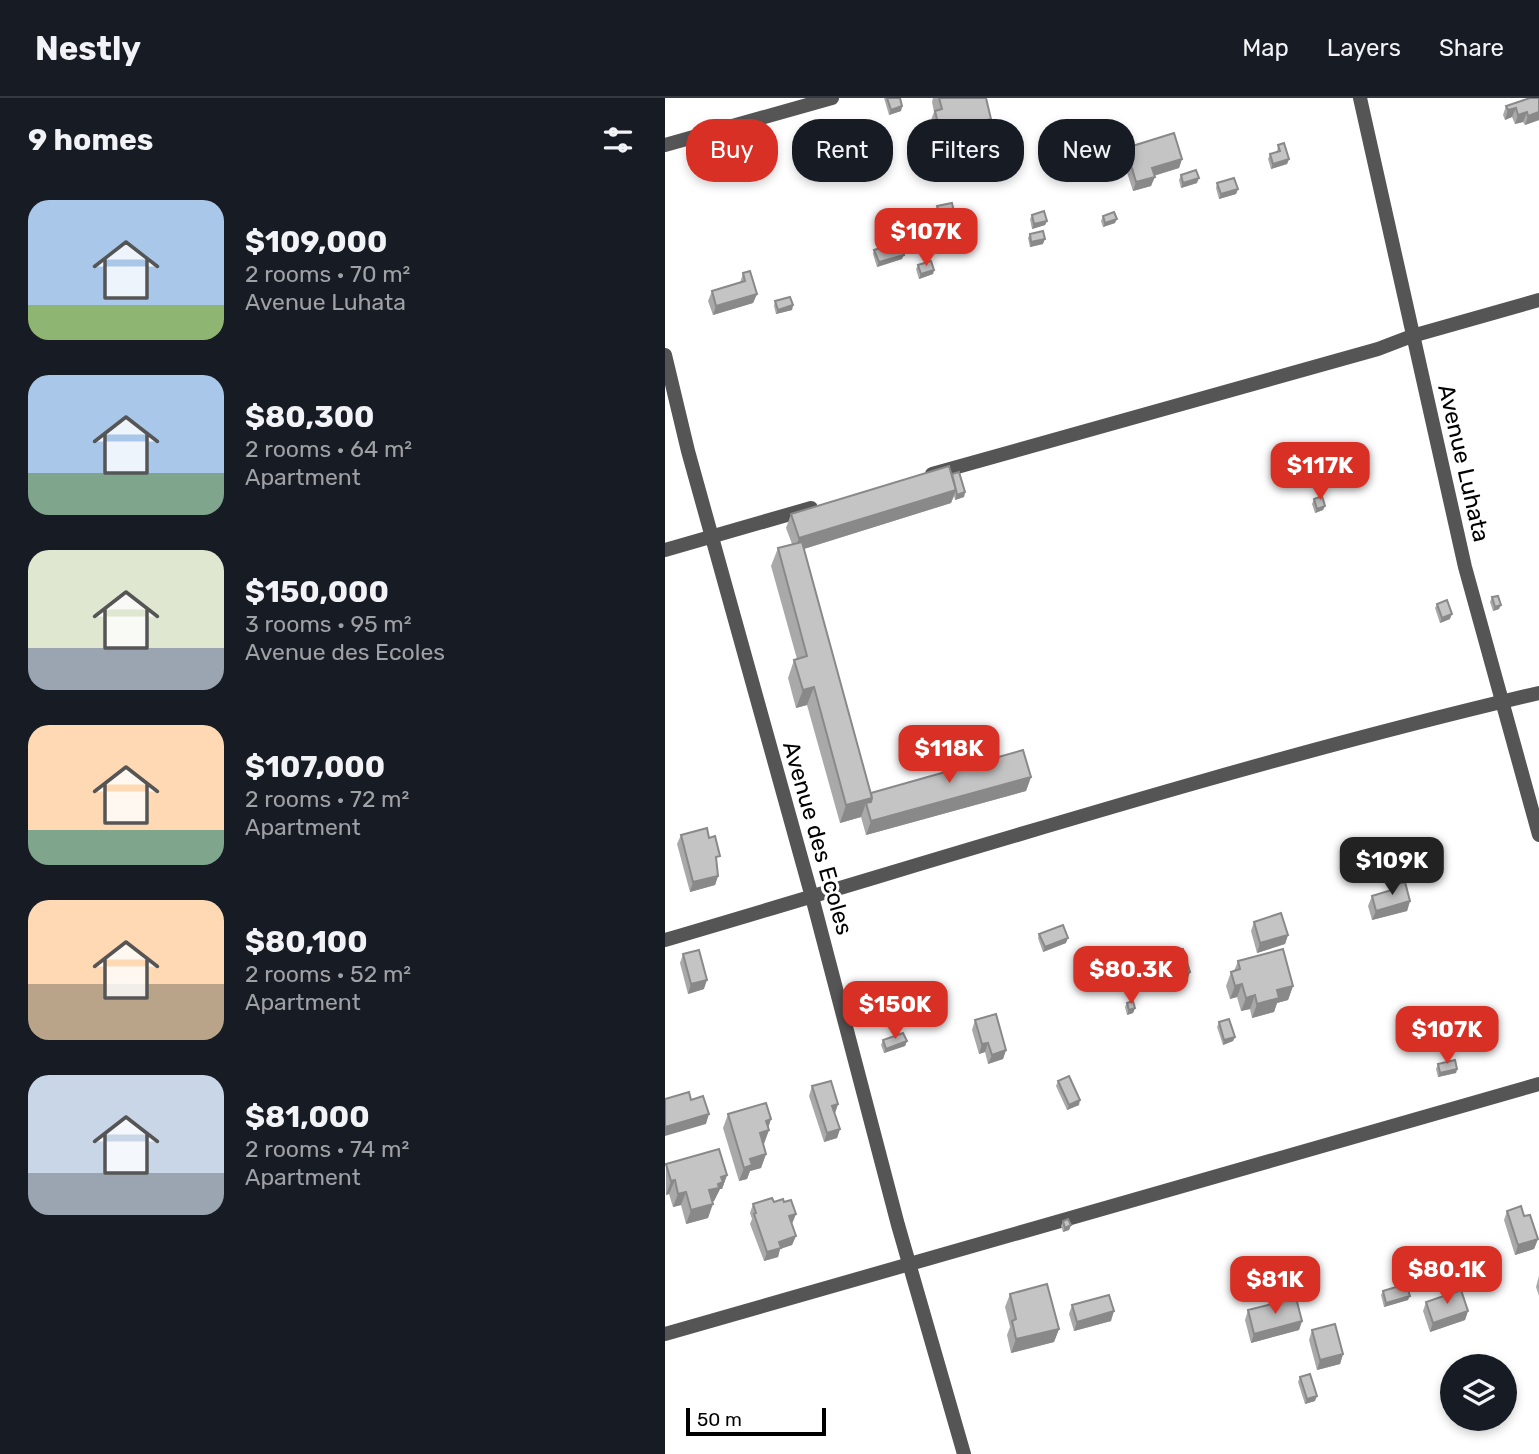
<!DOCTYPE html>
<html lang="en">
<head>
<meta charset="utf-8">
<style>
	:root { --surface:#171b24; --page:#20242c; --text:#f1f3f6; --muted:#9ea1a6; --line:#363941; --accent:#d93025 }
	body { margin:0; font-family:Rubik,sans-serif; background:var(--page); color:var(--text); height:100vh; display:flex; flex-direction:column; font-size:26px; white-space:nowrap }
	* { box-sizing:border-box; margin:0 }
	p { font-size:23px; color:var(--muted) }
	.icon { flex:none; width:38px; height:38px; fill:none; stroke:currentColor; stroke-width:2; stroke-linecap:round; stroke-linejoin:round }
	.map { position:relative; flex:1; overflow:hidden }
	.drawer { display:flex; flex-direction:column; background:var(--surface); width:665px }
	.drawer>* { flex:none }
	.hud { position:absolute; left:21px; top:21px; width:665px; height:63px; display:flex; gap:14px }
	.controls { position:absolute; left:775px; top:1256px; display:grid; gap:14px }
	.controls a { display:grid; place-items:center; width:77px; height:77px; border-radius:50%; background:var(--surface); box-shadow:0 4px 10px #0003; font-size:35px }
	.scale { position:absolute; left:21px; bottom:18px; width:140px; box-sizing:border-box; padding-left:7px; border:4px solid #000; border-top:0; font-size:19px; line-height:24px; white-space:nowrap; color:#000; -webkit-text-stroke:5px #fff; paint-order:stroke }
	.price { position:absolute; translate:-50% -60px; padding:0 16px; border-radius:14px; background:var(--accent); color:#fff; font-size:23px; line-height:46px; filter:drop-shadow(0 2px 4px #0008) }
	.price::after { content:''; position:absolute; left:50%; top:42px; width:21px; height:16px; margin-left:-10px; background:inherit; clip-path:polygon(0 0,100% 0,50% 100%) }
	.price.selected { background:#222; color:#fff }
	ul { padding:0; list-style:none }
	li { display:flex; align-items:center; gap:21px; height:175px; padding:0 28px }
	li span { display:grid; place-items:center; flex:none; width:196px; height:140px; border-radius:21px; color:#555 }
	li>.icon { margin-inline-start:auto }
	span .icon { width:84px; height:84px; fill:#fffc; stroke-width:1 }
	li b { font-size:30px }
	h2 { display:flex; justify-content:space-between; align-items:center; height:84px; padding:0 28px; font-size:30px }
	.tag { padding:0 24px; border-radius:28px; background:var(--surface); box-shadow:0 4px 10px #0003; font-size:24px; line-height:63px }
	.tag.selected { background:var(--accent); color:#fff }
	header { display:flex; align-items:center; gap:42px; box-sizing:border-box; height:98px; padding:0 35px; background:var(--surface); border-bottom:2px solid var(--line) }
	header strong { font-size:33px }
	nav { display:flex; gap:38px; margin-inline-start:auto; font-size:24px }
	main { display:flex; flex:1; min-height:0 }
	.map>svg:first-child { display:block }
</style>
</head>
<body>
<header>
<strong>Nestly</strong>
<nav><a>Map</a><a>Layers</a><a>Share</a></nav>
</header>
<main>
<section class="drawer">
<h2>9 homes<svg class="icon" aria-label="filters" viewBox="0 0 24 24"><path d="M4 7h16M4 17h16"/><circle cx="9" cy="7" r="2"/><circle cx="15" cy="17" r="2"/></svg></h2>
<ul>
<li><span style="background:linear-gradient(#a9c7e8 75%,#8fb573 0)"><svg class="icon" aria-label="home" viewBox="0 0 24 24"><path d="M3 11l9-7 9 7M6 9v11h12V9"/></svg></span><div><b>$109,000</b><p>2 rooms · 70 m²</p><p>Avenue Luhata</p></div></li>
<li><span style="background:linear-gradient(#a9c7e8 70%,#7fa58c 0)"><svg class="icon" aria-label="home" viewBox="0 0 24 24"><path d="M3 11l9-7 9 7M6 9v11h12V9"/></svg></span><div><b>$80,300</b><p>2 rooms · 64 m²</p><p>Apartment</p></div></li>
<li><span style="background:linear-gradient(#dfe7d0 70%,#9aa5b1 0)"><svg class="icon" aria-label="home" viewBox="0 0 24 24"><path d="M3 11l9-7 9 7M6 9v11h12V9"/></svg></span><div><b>$150,000</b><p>3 rooms · 95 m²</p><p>Avenue des Ecoles</p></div></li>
<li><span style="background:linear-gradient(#ffd9b3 75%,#7fa58c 0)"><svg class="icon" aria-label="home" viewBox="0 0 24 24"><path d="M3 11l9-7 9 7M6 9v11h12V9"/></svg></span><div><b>$107,000</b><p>2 rooms · 72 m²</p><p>Apartment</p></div></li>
<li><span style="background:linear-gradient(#ffd9b3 60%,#b9a48a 0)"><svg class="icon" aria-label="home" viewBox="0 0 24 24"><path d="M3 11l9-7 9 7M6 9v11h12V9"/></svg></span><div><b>$80,100</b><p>2 rooms · 52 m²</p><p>Apartment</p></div></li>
<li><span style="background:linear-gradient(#c9d6e8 70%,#9aa5b1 0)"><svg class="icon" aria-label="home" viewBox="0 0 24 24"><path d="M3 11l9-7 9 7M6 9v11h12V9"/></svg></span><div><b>$81,000</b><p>2 rooms · 74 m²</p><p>Apartment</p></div></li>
</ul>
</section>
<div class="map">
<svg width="874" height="1356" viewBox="0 0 874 1356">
	<rect width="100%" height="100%" fill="#fff"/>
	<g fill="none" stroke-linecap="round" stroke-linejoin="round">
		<g stroke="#555" stroke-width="14">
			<polyline points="695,0 800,469 874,737"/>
			<polyline points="0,47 167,0"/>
			<polyline points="0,257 23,353 147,799 233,1127 299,1356"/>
			<polyline points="267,376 713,251 747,238 874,202"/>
			<polyline points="0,452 146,410"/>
			<path d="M0,842C290,757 579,664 874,595"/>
			<polyline points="0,1236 874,986"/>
		</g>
	</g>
	<g fill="#a9a9a9">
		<polygon points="219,0 235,0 237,8 236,13 224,17"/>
		<polygon points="268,0 321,0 321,35 270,48 264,27 269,14 267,4"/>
		<polygon points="865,0 874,22 860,27 858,24 850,26 847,19 840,22 838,17 841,8"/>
		<polygon points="613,47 624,61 622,66 606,71 603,61 605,56 612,54"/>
		<polygon points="461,50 517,61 514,70 489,78 486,88 468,93 457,59"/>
		<polygon points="516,77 532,85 516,90 514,82"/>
		<polygon points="552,85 573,91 571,96 554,101 551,90"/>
		<polygon points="272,108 291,145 258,153 252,128 256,118 270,115"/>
		<polygon points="367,117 382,123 380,127 367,131 365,121"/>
		<polygon points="438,118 450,125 438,129 436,123"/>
		<polygon points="365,136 378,146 365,149 363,140"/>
		<polygon points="209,152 237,161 212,169 208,156"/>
		<polygon points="253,167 269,172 268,176 254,181 251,171"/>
		<polygon points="78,175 92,196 88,205 48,217 43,203 47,193 75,185"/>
		<polygon points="110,203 128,207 127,212 111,216 109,208"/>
		<polygon points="287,376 300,394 299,399 290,402 289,398 286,405 139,451 206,695 366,679 361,693 201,737 196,719 175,725 142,607 131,610 123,580 129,562 132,561 106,468 113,450 127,446 121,430 126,416"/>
		<polygon points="649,401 660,408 658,412 650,415 647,406"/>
		<polygon points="827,499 834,511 828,513 825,504"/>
		<polygon points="772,506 785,521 775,525 770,510"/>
		<polygon points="16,737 53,778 50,787 25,794 12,746"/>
		<polygon points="729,787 745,803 742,813 707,822 703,808 707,798 727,792"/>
		<polygon points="589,824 623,837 620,846 592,855 586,833"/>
		<polygon points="374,836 401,845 378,854 373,840"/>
		<polygon points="18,856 39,891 23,896 15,865"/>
		<polygon points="498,857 522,883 501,889 494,867"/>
		<polygon points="573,863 628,888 623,902 612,905 609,914 587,920 585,911 576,913 572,899 565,901 561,888 566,874 569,873"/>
		<polygon points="462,905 470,910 468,915 462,917 460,909"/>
		<polygon points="310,922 341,952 338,961 323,966 320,954 314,956 307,932"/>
		<polygon points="554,924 570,939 568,943 558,947 552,929"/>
		<polygon points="218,942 242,943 240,948 219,955 216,947"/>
		<polygon points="773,966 792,971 791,975 773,979 771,971"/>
		<polygon points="393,983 414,1007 402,1012 391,988"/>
		<polygon points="147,988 173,1006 170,1015 175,1031 172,1040 159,1044 144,998"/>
		<polygon points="63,1016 106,1021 103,1030 104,1032 98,1046 101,1056 96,1070 85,1073 82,1081 74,1083 58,1030"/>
		<polygon points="1,1066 62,1077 57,1091 55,1091 49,1103 47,1104 43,1120 21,1126 16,1107 8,1109 4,1096 1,1097"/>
		<polygon points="109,1104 119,1104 131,1116 126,1126 131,1138 127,1147 115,1151 113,1159 99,1163 85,1126 87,1121 85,1115 88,1106"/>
		<polygon points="842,1113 873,1141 869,1151 850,1157 839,1122"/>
		<polygon points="398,1123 406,1127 404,1132 398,1134 396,1128"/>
		<polygon points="874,1178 874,1198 871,1189"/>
		<polygon points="718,1193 743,1202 719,1209 716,1197"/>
		<polygon points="345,1196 394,1231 389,1244 346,1255 342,1237 345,1229 340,1209"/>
		<polygon points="761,1204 803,1213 800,1222 765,1234 758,1213"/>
		<polygon points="407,1207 446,1223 409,1233 404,1216"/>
		<polygon points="583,1212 637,1223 634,1232 586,1245 580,1222"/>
		<polygon points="647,1232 678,1256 675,1266 652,1272 644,1242"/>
		<polygon points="635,1279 650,1303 640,1306 633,1284"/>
	</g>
	<g fill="#898989">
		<polygon points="237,8 236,13 224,17 226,12"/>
		<polygon points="851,10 847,19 840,22 843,12"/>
		<polygon points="862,14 858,24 850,26 853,17"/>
		<polygon points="874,14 874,22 860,27 863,18"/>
		<polygon points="326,21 321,35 270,48 275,34"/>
		<polygon points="517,61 514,70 484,79 487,70"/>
		<polygon points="624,61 622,66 606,71 608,66"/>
		<polygon points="490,79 486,88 468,93 471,84"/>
		<polygon points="534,80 532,85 516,90 518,85"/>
		<polygon points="573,91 571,96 554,101 556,96"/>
		<polygon points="452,121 450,125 438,129 440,125"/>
		<polygon points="382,123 380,127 367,131 369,126"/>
		<polygon points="294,136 291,145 258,153 261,143"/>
		<polygon points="380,141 378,146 365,149 366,144"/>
		<polygon points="239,157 237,161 212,169 214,164"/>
		<polygon points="269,172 268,176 254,181 256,176"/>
		<polygon points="92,196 88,205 48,217 51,208"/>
		<polygon points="128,207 127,212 111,216 113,212"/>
		<polygon points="291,392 286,405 129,454 134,440"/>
		<polygon points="300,394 299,399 290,402 292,397"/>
		<polygon points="660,408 658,412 650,415 652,411"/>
		<polygon points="836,507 834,511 828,513 830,509"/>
		<polygon points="787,516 785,521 775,525 777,520"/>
		<polygon points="149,589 142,607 131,610 138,592"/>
		<polygon points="366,679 361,693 201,737 206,723"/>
		<polygon points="207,700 203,712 201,705 196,719 175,725 181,707"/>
		<polygon points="53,778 50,787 25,794 28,784"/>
		<polygon points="745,803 742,813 707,822 711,813"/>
		<polygon points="623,837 620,846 592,855 595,845"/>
		<polygon points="403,840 401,845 378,854 380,849"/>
		<polygon points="525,874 522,883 501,889 505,880"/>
		<polygon points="42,882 39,891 23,896 26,886"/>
		<polygon points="577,886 572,899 565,901 570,888"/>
		<polygon points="628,888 623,902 612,905 609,914 587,920 592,906 612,892"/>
		<polygon points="590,897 585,911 576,913 581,900"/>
		<polygon points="470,910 468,915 462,917 464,912"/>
		<polygon points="570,939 568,943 558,947 559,942"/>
		<polygon points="242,943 240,948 219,955 221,951"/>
		<polygon points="323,945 320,954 314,956 317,946"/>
		<polygon points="341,952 338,961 323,966 327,957"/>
		<polygon points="792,971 791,975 773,979 775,975"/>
		<polygon points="415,1002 414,1007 402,1012 404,1007"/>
		<polygon points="173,1006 170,1015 167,1008"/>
		<polygon points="44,1016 41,1026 0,1038 0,1029"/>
		<polygon points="106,1021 102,1033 104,1032 99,1046 90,1049 95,1035 101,1023"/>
		<polygon points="175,1031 172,1040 159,1044 162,1035"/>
		<polygon points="101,1056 96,1070 85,1073 82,1081 74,1083 79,1070 85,1061"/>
		<polygon points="62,1077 57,1091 55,1091 49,1103 39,1106 44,1092 56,1079"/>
		<polygon points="10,1082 4,1096 1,1097 6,1083"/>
		<polygon points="21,1094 16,1107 8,1109 13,1096"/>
		<polygon points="48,1106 43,1120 21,1126 26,1112"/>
		<polygon points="131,1116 127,1126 121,1128 124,1118"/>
		<polygon points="406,1127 404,1132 398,1134 400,1130"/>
		<polygon points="131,1138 127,1147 115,1151 113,1159 99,1163 102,1154 114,1144"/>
		<polygon points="873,1141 869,1151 850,1157 853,1147"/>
		<polygon points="745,1198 743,1202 719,1209 721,1205"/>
		<polygon points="449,1213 446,1223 409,1233 412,1224"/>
		<polygon points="803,1213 800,1222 765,1234 768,1225"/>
		<polygon points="637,1223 634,1232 586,1245 589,1236"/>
		<polygon points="394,1231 389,1244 346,1255 351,1241"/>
		<polygon points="678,1256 675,1266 652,1272 655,1262"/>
		<polygon points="652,1298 650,1303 640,1306 642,1301"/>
	</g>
	<g fill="#c4c4c4" stroke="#898989" stroke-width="2">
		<polygon points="222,0 235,0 237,8 226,12"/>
		<polygon points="274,0 321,0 326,21 275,34 270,13 277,11"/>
		<polygon points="865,0 874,0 874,14 863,18 862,14 853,17 851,10 843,12 841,8"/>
		<polygon points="509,35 517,61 487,70 490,79 471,84 461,50"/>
		<polygon points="619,45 624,61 608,66 605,56 615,53 613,47"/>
		<polygon points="531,72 534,80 518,85 516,77"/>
		<polygon points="569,80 573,91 556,96 552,85"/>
		<polygon points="287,105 294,136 261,143 256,118 274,114 272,108"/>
		<polygon points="379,113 382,123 369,126 367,117"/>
		<polygon points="449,114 452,121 440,125 438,118"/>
		<polygon points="378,133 380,141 366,144 365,136"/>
		<polygon points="235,144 239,157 214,164 209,152"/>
		<polygon points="266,163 269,172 256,176 253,167"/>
		<polygon points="85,173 92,196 51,208 47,193 80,183 78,175"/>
		<polygon points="125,199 128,207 113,212 110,203"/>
		<polygon points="284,368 291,392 134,440 126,416"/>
		<polygon points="294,374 300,394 292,397 291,392 287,376"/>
		<polygon points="657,398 660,408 652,411 649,401"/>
		<polygon points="137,444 207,700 181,707 149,589 138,592 129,562 142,558 113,450"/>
		<polygon points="833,498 836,507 830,509 827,499"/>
		<polygon points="782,502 787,516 777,520 772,506"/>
		<polygon points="358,652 366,679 206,723 201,705 206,704 207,700 206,695"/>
		<polygon points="42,730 44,740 50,738 55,758 51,759 53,778 28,784 16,737"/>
		<polygon points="740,784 745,803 711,813 707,798 730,791 729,787"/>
		<polygon points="616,815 623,837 595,845 589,824"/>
		<polygon points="398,827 403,840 380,849 374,836"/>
		<polygon points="518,851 525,874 505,880 498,857"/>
		<polygon points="618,851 628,888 612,892 614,900 592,906 590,897 581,900 577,886 570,888 566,874 575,871 573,863"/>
		<polygon points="34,852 42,882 26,886 18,856"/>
		<polygon points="468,903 470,910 464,912 462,905"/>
		<polygon points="331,916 341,952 327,957 323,945 317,946 310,922"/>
		<polygon points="564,921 570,939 559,942 554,924"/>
		<polygon points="238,935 242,943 221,951 218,942"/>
		<polygon points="790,962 792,971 775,975 773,966"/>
		<polygon points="404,978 415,1002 404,1007 393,983"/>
		<polygon points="166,983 173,1006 167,1008 175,1031 162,1035 147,988"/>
		<polygon points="24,994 26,1002 38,998 44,1016 0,1029 0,1001"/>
		<polygon points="101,1005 106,1021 101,1023 104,1032 95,1035 101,1056 85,1061 87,1067 79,1070 63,1016"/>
		<polygon points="54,1051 62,1077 56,1079 58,1084 53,1086 54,1090 44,1092 48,1106 26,1112 21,1094 13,1096 10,1082 6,1083 1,1066"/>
		<polygon points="107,1100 109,1104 118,1101 119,1104 126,1102 131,1116 124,1118 131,1138 114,1144 116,1150 102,1154 89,1116 91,1115 88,1106"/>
		<polygon points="856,1108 859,1118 865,1117 873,1141 853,1147 842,1113"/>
		<polygon points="403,1121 406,1127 400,1130 398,1123"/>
		<polygon points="382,1186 394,1231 351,1241 347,1223 351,1221 345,1196"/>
		<polygon points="741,1186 745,1198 721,1205 718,1193"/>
		<polygon points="796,1192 803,1213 768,1225 761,1204"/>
		<polygon points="444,1197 449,1213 412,1224 407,1207"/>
		<polygon points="631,1200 637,1223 589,1236 583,1212"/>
		<polygon points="670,1226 678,1256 655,1262 647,1232"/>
		<polygon points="645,1276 652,1298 642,1301 635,1279"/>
	</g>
	<g text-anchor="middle" stroke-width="6" stroke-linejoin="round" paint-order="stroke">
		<g font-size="23" fill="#000" stroke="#fff">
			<text transform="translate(799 365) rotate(77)" y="8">Avenue Luhata</text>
			<text transform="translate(153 740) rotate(74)" y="8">Avenue des Ecoles</text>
		</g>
	</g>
</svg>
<div class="controls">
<a><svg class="icon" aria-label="layers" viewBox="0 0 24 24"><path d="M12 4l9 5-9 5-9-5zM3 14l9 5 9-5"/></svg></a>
</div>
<div class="scale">50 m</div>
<b class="price" style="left:261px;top:170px">$107K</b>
<b class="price" style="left:655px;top:404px">$117K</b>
<b class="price" style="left:284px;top:687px">$118K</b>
<b class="price selected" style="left:727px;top:799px">$109K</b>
<b class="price" style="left:466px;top:908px">$80.3K</b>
<b class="price" style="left:230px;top:943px">$150K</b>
<b class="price" style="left:782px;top:968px">$107K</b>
<b class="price" style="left:782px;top:1208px">$80.1K</b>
<b class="price" style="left:610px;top:1218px">$81K</b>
<div class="hud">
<a class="tag selected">Buy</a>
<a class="tag">Rent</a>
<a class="tag">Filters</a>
<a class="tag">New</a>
</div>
</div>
</main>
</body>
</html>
